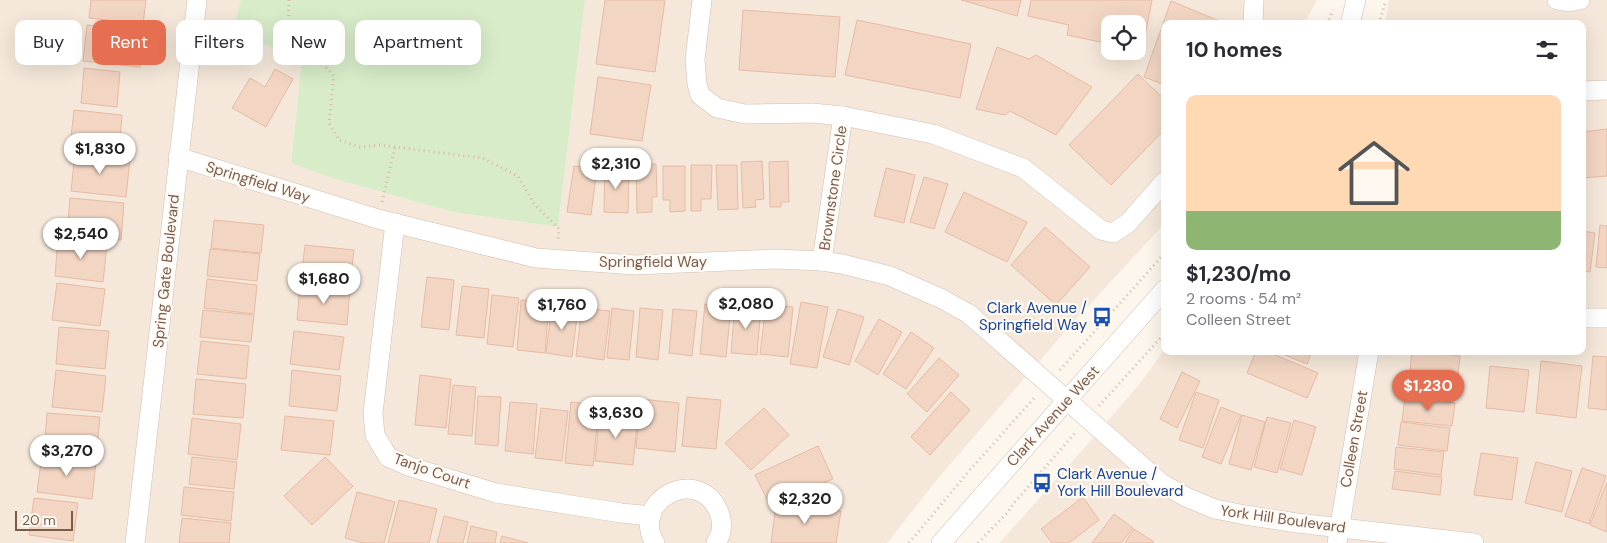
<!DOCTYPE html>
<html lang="en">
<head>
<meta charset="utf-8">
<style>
	:root { --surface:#fff; --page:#f2f2f3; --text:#2b2b33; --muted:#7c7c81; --accent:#e76f51 }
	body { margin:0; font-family:"DM Sans",sans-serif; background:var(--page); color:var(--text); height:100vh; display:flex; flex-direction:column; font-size:19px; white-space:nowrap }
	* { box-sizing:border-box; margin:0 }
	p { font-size:16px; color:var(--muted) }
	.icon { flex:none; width:28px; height:28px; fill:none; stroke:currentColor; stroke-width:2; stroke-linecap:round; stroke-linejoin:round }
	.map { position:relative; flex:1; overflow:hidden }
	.sheet { position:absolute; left:1161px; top:20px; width:425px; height:335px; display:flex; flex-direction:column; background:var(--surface); border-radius:10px; box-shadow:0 5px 20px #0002 }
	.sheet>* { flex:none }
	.guide { position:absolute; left:15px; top:20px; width:475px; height:45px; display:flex; gap:10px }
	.controls { position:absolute; left:1101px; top:15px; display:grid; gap:10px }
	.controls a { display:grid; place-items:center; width:45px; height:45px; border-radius:10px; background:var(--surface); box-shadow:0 5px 20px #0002; font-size:25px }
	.scale { position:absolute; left:15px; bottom:12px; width:58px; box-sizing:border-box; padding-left:5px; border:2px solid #7a5c4d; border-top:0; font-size:14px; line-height:18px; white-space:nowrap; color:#7a5c4d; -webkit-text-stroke:4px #fffaf3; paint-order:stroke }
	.price { position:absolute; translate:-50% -42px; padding:0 11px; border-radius:18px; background:#fff; color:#222; font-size:16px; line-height:32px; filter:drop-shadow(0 1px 2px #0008) }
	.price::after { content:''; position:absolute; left:50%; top:30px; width:15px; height:11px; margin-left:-8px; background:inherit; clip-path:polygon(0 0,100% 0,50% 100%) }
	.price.current { background:var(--accent); color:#fff }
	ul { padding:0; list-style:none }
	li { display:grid; align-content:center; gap:10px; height:265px; padding:0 25px }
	li span { display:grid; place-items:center; height:155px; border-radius:10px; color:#555 }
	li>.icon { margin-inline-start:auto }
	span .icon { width:90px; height:90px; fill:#fffc; stroke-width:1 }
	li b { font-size:21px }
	h2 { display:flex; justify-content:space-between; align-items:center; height:60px; padding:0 25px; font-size:21px }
	.chip { padding:0 18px; border-radius:10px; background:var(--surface); box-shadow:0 5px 20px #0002; font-size:18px; line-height:45px }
	.chip.current { background:var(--accent); color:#fff }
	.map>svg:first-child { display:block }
</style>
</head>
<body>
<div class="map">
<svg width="1607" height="543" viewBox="0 0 1607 543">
	<rect width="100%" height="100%" fill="#fdf6ec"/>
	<g fill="#f5e8da" fill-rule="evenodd">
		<path d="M0,0H241L232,33L302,58L291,163L335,179L453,212L558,227L585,0H1317L1304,24H1165V223L1068,328L940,476L887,543H0ZM1110,24H1138V51H1110Z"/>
		<polygon points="1389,0 1607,0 1607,543 999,543 1064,471 1138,386 1165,349 1165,351 1582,351 1582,24 1385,24"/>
	</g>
	<polygon fill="#d8ecc9" points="241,0 585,0 558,227 453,212 335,179 291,163 302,58 232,33"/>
	<g fill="#f3d5c3" stroke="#e6bba3">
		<polygon points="91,0 146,0 143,24 89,18"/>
		<polygon points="605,0 665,0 655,72 596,64"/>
		<polygon points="961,0 1021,0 1017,16"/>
		<polygon points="1031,0 1152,0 1142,51 1138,50 1138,24 1110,24 1110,44 1067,35 1069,25 1028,16"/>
		<polygon points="1171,1 1222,22 1221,24 1165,24 1165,85 1144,77"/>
		<polygon points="743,10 840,17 835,77 739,70"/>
		<polygon points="857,20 971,44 960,98 845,75"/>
		<polygon points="87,25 144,31 140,67 83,61"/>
		<polygon points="997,47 1029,59 1036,55 1092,87 1056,135 1010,111 1005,115 976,109"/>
		<polygon points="84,68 120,72 117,107 81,103"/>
		<polygon points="275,69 293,79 266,127 232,108 250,78 265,87"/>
		<polygon points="1138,74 1165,100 1165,129 1111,185 1069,145"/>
		<polygon points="598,77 651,85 642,141 590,134"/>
		<polygon points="74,110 122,115 119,151 70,146"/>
		<polygon points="1607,129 1607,176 1582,178 1582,132"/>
		<polygon points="75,153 130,159 126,197 71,191"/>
		<polygon points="762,161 764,199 755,200 756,207 743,208 741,162"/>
		<polygon points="788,161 789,202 781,202 781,207 770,207 769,162"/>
		<polygon points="656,164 657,197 652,197 652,212 637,213 636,165"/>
		<polygon points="691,165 712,165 711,199 701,199 701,211 691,211"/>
		<polygon points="716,165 737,165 738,209 718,210"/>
		<polygon points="574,166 597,169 591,215 567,212"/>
		<polygon points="605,166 629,167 628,213 604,212"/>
		<polygon points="663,166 685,166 685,211 670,212 670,200 663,200"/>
		<polygon points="886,168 915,175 904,223 874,216"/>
		<polygon points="924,177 948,184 934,229 910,222"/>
		<polygon points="964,192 1027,222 1007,262 945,232"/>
		<polygon points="70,198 124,203 121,240 67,235"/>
		<polygon points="214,220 264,225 261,253 211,248"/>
		<polygon points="1600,225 1607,226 1607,268 1596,267"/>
		<polygon points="1045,227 1090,267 1056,305 1011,265"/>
		<polygon points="1582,231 1595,233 1590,272 1582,271"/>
		<polygon points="58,239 107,245 103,282 55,276"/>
		<polygon points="305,245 354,250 350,283 301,278"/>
		<polygon points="210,249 260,254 257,281 207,276"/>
		<polygon points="427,277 454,280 449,330 421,327"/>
		<polygon points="207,279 257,285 254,314 204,308"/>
		<polygon points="57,283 105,289 100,326 52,320"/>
		<polygon points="300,286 350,290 347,325 297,320"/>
		<polygon points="462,286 489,289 484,338 456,335"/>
		<polygon points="492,295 519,298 513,347 487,344"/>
		<polygon points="521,300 549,302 545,353 517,350"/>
		<polygon points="801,302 828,307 817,368 790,364"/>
		<polygon points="705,304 731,307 726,357 700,354"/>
		<polygon points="735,304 761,306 757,355 731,353"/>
		<polygon points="766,304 793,307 788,357 760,354"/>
		<polygon points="552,305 578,308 572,357 546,353"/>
		<polygon points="582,308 610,311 604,360 576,356"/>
		<polygon points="612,308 634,311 629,360 607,358"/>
		<polygon points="640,308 663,310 658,360 636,357"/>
		<polygon points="673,309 697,311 692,356 669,353"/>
		<polygon points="838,309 864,317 849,365 823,357"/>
		<polygon points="203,310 254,315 251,342 200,337"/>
		<polygon points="879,319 902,332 878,375 855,361"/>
		<polygon points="59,327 109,331 105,369 56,364"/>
		<polygon points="294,331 344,337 339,370 290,364"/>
		<polygon points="911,332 934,348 906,389 883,374"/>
		<polygon points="201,341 249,346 246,379 197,374"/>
		<polygon points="1256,351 1266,351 1318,373 1307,398 1247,373"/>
		<polygon points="1275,351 1312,351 1307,364"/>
		<polygon points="1412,351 1460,356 1458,375 1410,370"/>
		<polygon points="1593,356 1607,357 1607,410 1588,408"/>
		<polygon points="939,358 959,375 927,412 907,394"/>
		<polygon points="1541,361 1582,366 1576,418 1536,413"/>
		<polygon points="1490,366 1529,370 1524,412 1486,408"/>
		<polygon points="56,370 106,376 102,412 52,407"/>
		<polygon points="292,370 341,376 337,411 289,406"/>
		<polygon points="1182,372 1200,381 1177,428 1160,419"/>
		<polygon points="1410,372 1458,377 1455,400 1407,395"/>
		<polygon points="420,375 451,379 446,428 415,425"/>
		<polygon points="196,379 246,384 243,418 193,414"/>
		<polygon points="453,385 476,387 472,436 448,434"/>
		<polygon points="951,392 970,410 930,455 911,437"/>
		<polygon points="1196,392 1219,400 1203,448 1179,440"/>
		<polygon points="478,396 501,397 498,446 475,444"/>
		<polygon points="687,397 721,400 716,449 682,446"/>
		<polygon points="1405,397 1455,403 1452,426 1402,421"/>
		<polygon points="641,399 679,403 675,452 636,448"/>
		<polygon points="510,402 537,404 533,454 505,451"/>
		<polygon points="571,402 599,405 593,466 565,463"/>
		<polygon points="1221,407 1241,415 1221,464 1202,457"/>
		<polygon points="541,408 568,411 562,461 535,458"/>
		<polygon points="764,408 789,435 751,470 725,443"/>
		<polygon points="600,412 638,416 633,465 595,461"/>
		<polygon points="47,413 100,417 96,456 44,451"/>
		<polygon points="1242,415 1265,422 1251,470 1229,464"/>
		<polygon points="285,416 334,421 330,455 281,450"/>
		<polygon points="1267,417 1291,423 1277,473 1254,467"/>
		<polygon points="192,418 241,424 237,460 188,454"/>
		<polygon points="1294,420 1316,427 1302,475 1280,469"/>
		<polygon points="1401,422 1450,428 1447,451 1398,445"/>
		<polygon points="818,446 833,479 770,505 755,475"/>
		<polygon points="1396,447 1444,452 1441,475 1394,469"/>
		<polygon points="1481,453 1518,458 1512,500 1474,495"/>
		<polygon points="42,455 96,462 92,499 37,492"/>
		<polygon points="192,457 237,462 234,489 189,484"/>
		<polygon points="325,457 353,486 312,525 284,496"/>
		<polygon points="1536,462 1572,471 1562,512 1525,503"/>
		<polygon points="1582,468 1606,476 1589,524 1565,516"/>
		<polygon points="1395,471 1442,477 1440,495 1392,489"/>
		<polygon points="1607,482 1607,532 1590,525"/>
		<polygon points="184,487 234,492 231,521 181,515"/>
		<polygon points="357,492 395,502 384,543 363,543 345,538"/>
		<polygon points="1083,497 1099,520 1069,543 1052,543 1041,529"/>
		<polygon points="34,498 78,503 73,541 29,535"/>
		<polygon points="399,500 437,509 429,543 388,543"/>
		<polygon points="776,504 841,511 836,543 771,543"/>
		<polygon points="1114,514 1133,528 1121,543 1092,543"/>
		<polygon points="444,516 468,522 463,543 437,543"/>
		<polygon points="182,518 231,523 229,543 179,543"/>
		<polygon points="471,526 497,532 495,543 467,543"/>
		<polygon points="1134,529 1154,542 1153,543 1125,543"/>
		<polygon points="502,536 528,543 500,543"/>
	</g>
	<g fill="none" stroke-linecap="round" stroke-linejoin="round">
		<defs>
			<g id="minor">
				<polyline points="702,0 695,59 697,84 700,95 717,108 745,114 812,113 843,116 933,134 1023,168 1101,230 1113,233 1128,223 1165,181"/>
				<polyline points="1557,0 1569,2 1580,0"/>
				<polyline points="1253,24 1254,0"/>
				<polyline points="1350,24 1356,0"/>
				<polyline points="1582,91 1607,90"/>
				<polyline points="178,157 378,219 536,258 635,265 775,259 822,261 842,264 890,276 942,299 969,314 1161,483 1186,497 1215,509 1245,515 1297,523 1474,543"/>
				<polyline points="395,223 373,413 375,435 388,457 411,467 496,493 621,513 651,516"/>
				<polyline points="822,261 843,116"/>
				<polyline points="1582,318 1607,318"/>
				<polyline points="135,543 197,0"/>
				<path d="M655,543C630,502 696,464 718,510C723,520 723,533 716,543"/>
				<polyline points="941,543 1165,289"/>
				<polyline points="1337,543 1369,351"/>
			</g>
		</defs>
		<use href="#minor" stroke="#d1beb0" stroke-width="20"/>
		<g stroke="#d9b8a5" stroke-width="3" stroke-dasharray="1 4" stroke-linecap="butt">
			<polyline points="289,0 288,35 321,62 334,76 329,123 339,140 360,147 380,145 482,158 518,176 534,204 559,229 558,241"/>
			<polyline points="1327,24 1333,10"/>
			<polyline points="1379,24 1386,0"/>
			<polyline points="382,202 395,147"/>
			<polyline points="1060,370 1165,253"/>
			<polyline points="1099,406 1165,333"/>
			<polyline points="909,543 969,471 1036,396"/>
			<polyline points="978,543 1008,512 1013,504 1077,431"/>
		</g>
		<use href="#minor" stroke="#fff" stroke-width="19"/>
	</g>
	<defs>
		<symbol id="bus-bare" viewBox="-9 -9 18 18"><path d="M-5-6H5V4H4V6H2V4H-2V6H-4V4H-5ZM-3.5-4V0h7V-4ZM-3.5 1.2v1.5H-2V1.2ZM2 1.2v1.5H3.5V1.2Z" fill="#1a4fb4" stroke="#fffaf3" stroke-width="2.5" paint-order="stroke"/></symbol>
	</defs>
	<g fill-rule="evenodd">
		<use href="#bus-bare" x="1088" y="303" width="28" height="28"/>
		<use href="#bus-bare" x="1028" y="469" width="28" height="28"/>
	</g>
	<g text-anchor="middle" stroke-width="4.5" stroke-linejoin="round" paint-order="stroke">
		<g font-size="15" fill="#7a5c4d" stroke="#fffaf3">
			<text transform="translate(258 182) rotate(17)" y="5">Springfield Way</text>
			<text transform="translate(833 188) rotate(-82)" y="5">Brownstone Circle</text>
			<text x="653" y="267">Springfield Way</text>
			<text transform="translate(166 271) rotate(-84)" y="5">Spring Gate Boulevard</text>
			<text transform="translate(1053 416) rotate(-48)" y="5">Clark Avenue West</text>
			<text transform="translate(1354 439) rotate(-80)" y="5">Colleen Street</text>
			<text transform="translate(432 471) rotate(19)" y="5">Tanjo Court</text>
			<text transform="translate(1283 519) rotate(8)" y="5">York Hill Boulevard</text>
		</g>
		<g font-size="15" fill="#164399" stroke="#fffaf3" text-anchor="end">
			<text x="1087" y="313">Clark Avenue /<tspan x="1087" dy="17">Springfield Way</tspan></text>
			<text x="1057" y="479" text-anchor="start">Clark Avenue /<tspan x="1057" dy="17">York Hill Boulevard</tspan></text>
		</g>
	</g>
</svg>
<div class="controls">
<a><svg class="icon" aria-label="locate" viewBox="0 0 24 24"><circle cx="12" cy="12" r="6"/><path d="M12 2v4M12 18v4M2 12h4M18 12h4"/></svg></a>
</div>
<div class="scale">20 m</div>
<b class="price" style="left:100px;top:175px">$1,830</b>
<b class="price" style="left:616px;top:190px">$2,310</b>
<b class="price" style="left:81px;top:260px">$2,540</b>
<b class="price" style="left:324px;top:305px">$1,680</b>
<b class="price" style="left:746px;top:330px">$2,080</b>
<b class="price" style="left:562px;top:331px">$1,760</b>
<b class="price current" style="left:1428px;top:412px">$1,230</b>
<b class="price" style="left:616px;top:439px">$3,630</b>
<b class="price" style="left:67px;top:477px">$3,270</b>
<b class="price" style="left:805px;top:525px">$2,320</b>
<div class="guide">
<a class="chip">Buy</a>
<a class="chip current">Rent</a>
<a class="chip">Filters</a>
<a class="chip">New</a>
<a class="chip">Apartment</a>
</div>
<section class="sheet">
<h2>10 homes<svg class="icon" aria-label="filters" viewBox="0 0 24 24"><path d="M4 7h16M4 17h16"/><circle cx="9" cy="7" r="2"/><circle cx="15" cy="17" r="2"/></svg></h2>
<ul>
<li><span style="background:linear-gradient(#ffd9b3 75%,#8fb573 0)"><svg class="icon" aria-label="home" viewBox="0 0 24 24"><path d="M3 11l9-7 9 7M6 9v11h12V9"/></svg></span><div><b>$1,230/mo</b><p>2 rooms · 54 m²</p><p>Colleen Street</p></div></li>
</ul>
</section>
</div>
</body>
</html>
